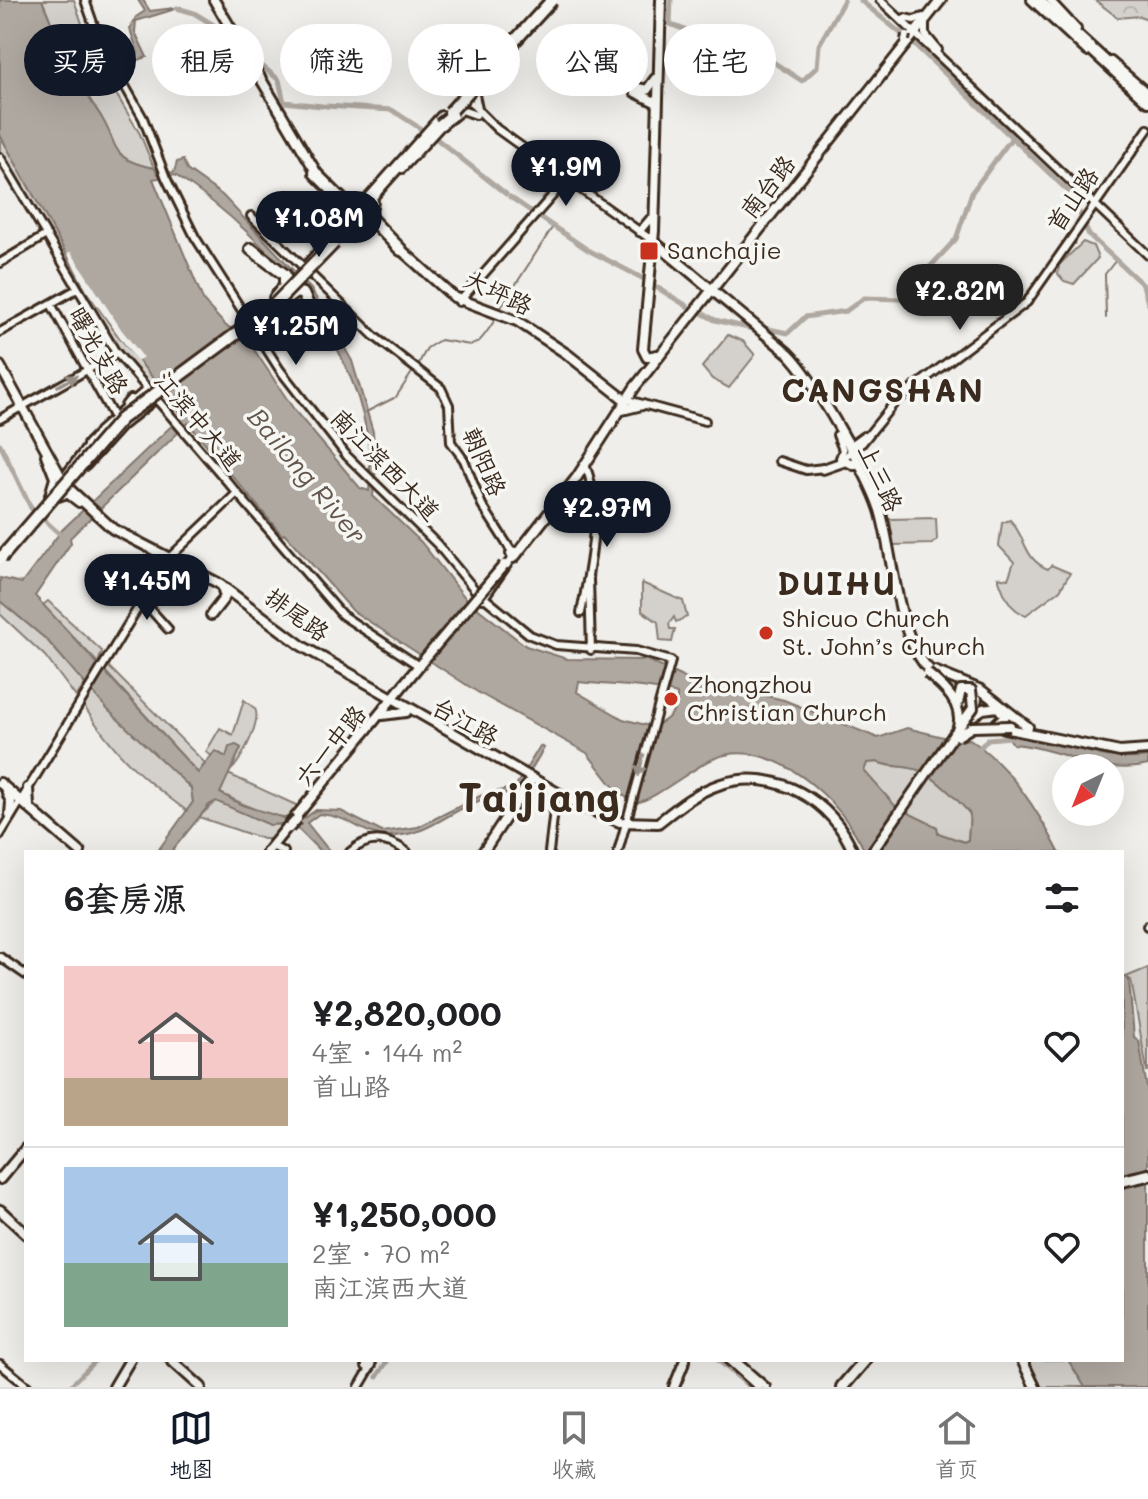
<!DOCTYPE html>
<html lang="zh">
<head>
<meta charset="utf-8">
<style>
	:root { --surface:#fff; --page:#f6f6f6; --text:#202124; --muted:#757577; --line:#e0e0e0; --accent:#111827 }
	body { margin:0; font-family:Mali,"LXGW WenKai TC",sans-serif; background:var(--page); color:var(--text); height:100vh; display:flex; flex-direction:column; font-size:30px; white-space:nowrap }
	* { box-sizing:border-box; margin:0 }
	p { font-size:26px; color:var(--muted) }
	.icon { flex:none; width:44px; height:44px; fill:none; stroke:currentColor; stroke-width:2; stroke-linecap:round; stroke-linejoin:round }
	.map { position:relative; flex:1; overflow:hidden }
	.side { position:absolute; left:24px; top:850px; width:1100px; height:512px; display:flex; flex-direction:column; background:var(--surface); border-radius:0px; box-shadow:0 8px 32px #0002 }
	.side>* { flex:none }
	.guide { position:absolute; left:24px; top:24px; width:1100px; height:72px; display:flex; gap:16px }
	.needle { width:52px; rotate:223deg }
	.buttons { position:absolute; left:1052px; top:754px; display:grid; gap:16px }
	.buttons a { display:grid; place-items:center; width:72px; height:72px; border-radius:50%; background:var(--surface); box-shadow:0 8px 32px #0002; font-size:40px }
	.price { position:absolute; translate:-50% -68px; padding:0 18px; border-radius:28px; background:var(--accent); color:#fff; font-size:26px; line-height:52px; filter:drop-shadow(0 2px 4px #0008) }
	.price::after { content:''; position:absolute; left:50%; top:48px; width:24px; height:18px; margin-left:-12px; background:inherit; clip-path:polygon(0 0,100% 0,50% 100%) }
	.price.selected { background:#222; color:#fff }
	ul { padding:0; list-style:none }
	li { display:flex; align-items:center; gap:24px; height:200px; padding:0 40px }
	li+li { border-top:2px solid var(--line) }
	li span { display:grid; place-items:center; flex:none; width:224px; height:160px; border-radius:0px; color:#555 }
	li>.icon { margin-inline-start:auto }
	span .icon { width:96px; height:96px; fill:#fffc; stroke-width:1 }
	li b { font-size:34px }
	h2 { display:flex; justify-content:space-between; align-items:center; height:96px; padding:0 40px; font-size:34px }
	.chip { padding:0 28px; border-radius:36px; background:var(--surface); box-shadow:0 8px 32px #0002; font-size:28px; line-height:72px }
	.chip.selected { background:var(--accent); color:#fff }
	.dock { display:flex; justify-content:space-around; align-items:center; height:112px; border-top:2px solid var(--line); background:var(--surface); font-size:22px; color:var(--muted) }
	.dock a { display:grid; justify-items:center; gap:4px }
	.dock .selected { color:var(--accent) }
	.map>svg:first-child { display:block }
</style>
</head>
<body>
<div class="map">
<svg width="1148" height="1387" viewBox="0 0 1148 1387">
	<defs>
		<pattern id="forest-crowns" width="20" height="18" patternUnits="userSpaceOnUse" patternTransform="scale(2)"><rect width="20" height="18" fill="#d4d1cc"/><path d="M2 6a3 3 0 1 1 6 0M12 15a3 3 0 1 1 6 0" fill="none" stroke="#b7b4af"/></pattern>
	</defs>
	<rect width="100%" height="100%" fill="#efeeea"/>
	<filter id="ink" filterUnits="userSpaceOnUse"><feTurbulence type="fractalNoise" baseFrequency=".0125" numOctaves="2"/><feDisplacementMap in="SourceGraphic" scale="16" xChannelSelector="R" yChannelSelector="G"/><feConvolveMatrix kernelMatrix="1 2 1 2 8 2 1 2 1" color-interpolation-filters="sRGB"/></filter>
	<g filter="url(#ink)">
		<polygon fill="url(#forest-crowns)" stroke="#887e75" stroke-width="2" points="1095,0 1148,0 1148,19 1139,16 1118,18"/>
		<g fill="#d4d1cc" stroke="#887e75" stroke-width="2">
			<polygon points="42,0 74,0 89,44 103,70 78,80 76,64 55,32"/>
			<path d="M106,77L140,134L154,168C149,167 139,167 135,165C111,154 94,109 84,88L100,85Z"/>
			<polygon points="0,135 87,291 116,333 181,412 177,422 117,351 0,154"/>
			<polygon points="1083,242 1093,246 1098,258 1074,284 1064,281 1058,274 1059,265"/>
			<polygon points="728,335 743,341 755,355 729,388 712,379 702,367"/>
			<polygon points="936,518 937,540 932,544 893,545 890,519"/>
			<path d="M1010,520C1027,538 1023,559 1048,569L1051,565L1070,573L1060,590L1026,615C1009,610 1003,592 998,577L1008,579L1014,562L999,546L1002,523Z"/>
			<polygon points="642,583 683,601 687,617 676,622 674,617 669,624 670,629 675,629 672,642 660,641 658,622 642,611"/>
			<polygon points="0,601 47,640 85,684 76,697 45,656 0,614"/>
			<polygon points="48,601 102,651 98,663 43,605"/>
			<polygon points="106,664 205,763 198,773 104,670"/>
			<path d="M91,691L191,788L193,802L187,811C139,776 116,755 83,705Z"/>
			<path d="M244,700C245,701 255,708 255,709C262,720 240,764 231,770L241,748L236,745L226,757L216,751L212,756L206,752L220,728L233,735Z"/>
			<path d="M877,762C892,768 907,765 921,771C935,777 961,802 970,814L968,840L964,842L938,833L937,827L896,807L864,771L867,763Z"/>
			<polygon points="228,774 296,805 296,810 289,818 262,813 220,793"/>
			<polygon points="216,801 270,825 284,824 270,839 263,839 199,817"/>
			<polygon points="1148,968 1148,1071 1147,1071 1131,980 1126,977"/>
			<polygon points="1017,1360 1069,1360 1085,1387 1030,1387"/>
		</g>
		<g fill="#afa8a1" stroke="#81766d" stroke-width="2" fill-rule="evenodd">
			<path d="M0,0H42L55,32L76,64L78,80L98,76L138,53L130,29L136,17L145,11L138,0H143L150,11L182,7L136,21L135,32L147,57C125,63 106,82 84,87C88,99 97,109 102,118C120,149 110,159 154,168L158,174L174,172L177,162L183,160L187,170L222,195L311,289L352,361L373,432L376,467L373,496L421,542L467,600L526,646L567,659L647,660L707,689L754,693L784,700L878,738L907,728L959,741L970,739C1010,767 1037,809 1059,852H865C844,803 772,733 713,759C692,768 652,802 634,803L616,790L587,753L479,693L353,611L285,534L282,535L188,423L70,538L71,543L35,596L198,773L215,751L226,757L229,747L236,745L241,748L220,793L242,805L284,818L302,820L316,810L341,811L382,832L418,827L480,796L515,787L540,746L544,748L519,790C505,794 489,797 476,802C445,814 427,836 389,836C362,836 352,816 319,814L307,823L330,852H321L299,830L282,824L270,825L216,801L209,805L171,852H157L193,802L191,788L108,710L47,640L0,601V578L22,583L62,530L183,415L116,333L87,291L0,135ZM175,175C273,238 382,366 369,491L360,488L295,411L243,333L226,326L204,302L153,179ZM579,682C613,686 643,684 677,694C678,712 668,720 653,727L623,719L577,692ZM877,762C892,768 907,765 921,771C935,777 960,802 970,814L968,840L964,842L938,833L937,827L896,807L864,771L867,763Z"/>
			<path d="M1007,735C1056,735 1099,765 1148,757V765C1103,777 1059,747 1013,744Z"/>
			<polygon points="1122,975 1129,980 1134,1037 1139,1041 1148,1094 1148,1387 1085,1387 1068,1360 1122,1360"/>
		</g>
		<polygon fill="#efeeea" points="71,252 121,329 143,357 137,361 87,291 67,253"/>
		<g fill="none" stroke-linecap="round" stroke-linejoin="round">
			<g stroke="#81766d" stroke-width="2">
				<polyline points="500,309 552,228"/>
				<polyline points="1106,318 1105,274 1116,260"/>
				<path d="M419,363L427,348L440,340C476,344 473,355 496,318"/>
				<polyline points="396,397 413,371"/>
				<polyline points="366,412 394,398"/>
			</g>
			<polyline stroke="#afa8a1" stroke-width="4" points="69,1387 96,1360"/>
			<g stroke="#afa8a1" stroke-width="5">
				<polyline points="671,0 670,24 707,39 732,35 802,81 817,67 819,45 844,0"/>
				<polyline points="860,0 914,44 1071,194 1089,235 1143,285 1148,303"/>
				<polyline points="177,8 194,13 225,32"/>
				<polyline points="262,66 279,80 284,102 322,106"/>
				<polyline points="326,106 392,110 438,140 506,194"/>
				<polyline points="510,197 588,250 642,278"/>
				<polyline points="653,285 687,306"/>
				<polyline points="700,312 715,320 748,328"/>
				<polyline points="764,328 788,333 805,317 846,311 864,298 900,299 956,239 972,192 1011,139"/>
				<polyline points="0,444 31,508 63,537"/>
				<polyline points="978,750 988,739 1011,737"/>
				<polyline points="718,1360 750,1387"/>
				<polyline points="377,1377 388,1360"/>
			</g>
			<defs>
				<g id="secondary">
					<polyline points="85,0 99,40 143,118 166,178 195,237 280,370 347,456 437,544 475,590 530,635 556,645 636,651 671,661 618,852"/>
					<polyline points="880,0 1148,255"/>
					<polyline points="1031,0 1087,52"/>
					<polyline points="1050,0 1077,29"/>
					<polyline points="905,18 914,20 923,17"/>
					<polyline points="925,22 925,34 938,50"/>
					<polyline points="1111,61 1148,93"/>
					<polyline points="478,85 475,95 478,109"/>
					<polyline points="463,95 497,129 653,241"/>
					<polyline points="452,118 462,110 476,115"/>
					<polyline points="0,157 115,351 342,615 419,666"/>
					<polyline points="402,169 443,124"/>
					<polyline points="251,216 374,336 441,388 449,405 451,442 464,460 482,505 512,552"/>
					<polyline points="639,232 650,219"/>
					<polyline points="0,263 46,235"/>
					<polyline points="305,266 331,237"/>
					<polyline points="459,302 567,179"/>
					<polyline points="51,304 113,416"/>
					<polyline points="0,332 77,289"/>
					<polyline points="624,399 705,421"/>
					<polyline points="0,419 112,356"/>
					<polyline points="99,431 147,389"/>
					<polyline points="837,435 843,450 840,458"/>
					<polyline points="45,455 54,478 49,495"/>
					<polyline points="841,460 862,443 895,402 1027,302 1148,129"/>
					<polyline points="779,461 806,470 824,468"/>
					<polyline points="86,466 122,426 152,402"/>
					<polyline points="60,482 90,443"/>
					<polyline points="59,497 67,494 79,503"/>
					<polyline points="589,579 591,650"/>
					<polyline points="483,599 509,562"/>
					<polyline points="143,601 168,629"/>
					<path d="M581,613C590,567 603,509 585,464"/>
					<polyline points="0,835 167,560 236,494"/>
					<polyline points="274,847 284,852"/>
					<path d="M350,852C368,836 387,837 407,852"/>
					<polyline points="549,852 555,801 550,792"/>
					<polyline points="1147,926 1148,925"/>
					<polyline points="0,957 26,975"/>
					<polyline points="728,1360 758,1387"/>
					<polyline points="735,1360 766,1387"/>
					<polyline points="0,1364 28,1387"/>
					<polyline points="359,1387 372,1365"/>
				</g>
				<g id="primary">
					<polyline points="214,0 319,177"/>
					<polyline points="629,86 647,90 655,79"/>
					<polyline points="635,92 655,102"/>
					<path d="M653,241L788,353C813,377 869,476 880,510C894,557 896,644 935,675"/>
					<polyline points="398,247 454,297 517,321 567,354 624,399"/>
					<polyline points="657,355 647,357 643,349 654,231 661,0"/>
					<path d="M0,366L66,486L113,529L218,583L302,646L577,804L620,822L658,823C678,807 696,792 721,784C775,767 834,801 853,852"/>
					<polyline points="622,410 642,405"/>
					<polyline points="845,441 853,445 864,437"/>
					<polyline points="823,469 846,461 854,465"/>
					<polygon points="515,552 516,555 513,558 511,554"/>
					<polyline points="516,555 577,477 635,387 941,0"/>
					<polyline points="211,615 225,597 223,590"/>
					<polyline points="934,671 981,690 1028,727"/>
					<polyline points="970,686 977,699 973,713"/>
					<polyline points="382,715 406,712"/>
					<polyline points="971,717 983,709 998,707 1005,716 997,723"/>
					<polyline points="1004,728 1120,752 1148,750"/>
					<polyline points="0,783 80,852"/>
					<polyline points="28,788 29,806"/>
					<polyline points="7,793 11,802 10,814"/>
					<polyline points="267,852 422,662"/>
					<polyline points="483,852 532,778"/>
					<polyline points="872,852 954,734"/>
					<polyline points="0,1179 26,1148"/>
					<polyline points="0,1210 26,1234"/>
					<polyline points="171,1360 201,1387"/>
					<polyline points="1022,1360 1035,1387"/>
					<polyline points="367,1366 371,1360"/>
					<polyline points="114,1387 130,1360"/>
					<polyline points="674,1387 685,1360"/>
				</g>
				<g id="highway">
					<polyline points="1038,0 1148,101"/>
					<polyline points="315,173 350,208 349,220"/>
					<polyline points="372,201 369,217 401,250"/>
					<polyline points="332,241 442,117"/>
					<polyline points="251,249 285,275 285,286 275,298"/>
					<polyline points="285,300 296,292 303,294 321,334"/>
					<polyline points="127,406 131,401"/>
					<polyline points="89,445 103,431"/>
					<polyline points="1122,1181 1148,1175"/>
					<polyline points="842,1387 865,1360"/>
				</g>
			</defs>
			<use href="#secondary" stroke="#3b2a1e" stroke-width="12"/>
			<use href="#primary" stroke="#3b2a1e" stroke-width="14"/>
			<use href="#highway" stroke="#3b2a1e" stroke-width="16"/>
			<use href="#secondary" stroke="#f6f6f2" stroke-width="6"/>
			<use href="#primary" stroke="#f6f6f2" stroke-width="8"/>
			<use href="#highway" stroke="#f6f6f2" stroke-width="10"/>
			<defs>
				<polyline id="secondary-bridge" points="905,40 906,35"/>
				<g id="primary-bridge">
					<polyline points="422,662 504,565"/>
					<path d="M927,673C944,687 964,704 958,728"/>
					<polyline points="954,734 973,708 971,690 961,690 958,703"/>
					<polyline points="958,736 972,727 1010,726"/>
					<polyline points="289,828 297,819"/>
				</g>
				<g id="highway-bridge">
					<polyline points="450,112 552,0"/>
					<polyline points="440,125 452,115"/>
					<polyline points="1,558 121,419 271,308 334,243"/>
				</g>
			</defs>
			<use href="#secondary-bridge" stroke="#3b2a1e" stroke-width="12" stroke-linecap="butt"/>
			<use href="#primary-bridge" stroke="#3b2a1e" stroke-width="14" stroke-linecap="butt"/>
			<use href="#highway-bridge" stroke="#3b2a1e" stroke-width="16" stroke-linecap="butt"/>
			<use href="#secondary-bridge" stroke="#f6f6f2" stroke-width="6"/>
			<use href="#primary-bridge" stroke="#f6f6f2" stroke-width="8"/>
			<use href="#highway-bridge" stroke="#f6f6f2" stroke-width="10"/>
		</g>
		<defs><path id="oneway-solid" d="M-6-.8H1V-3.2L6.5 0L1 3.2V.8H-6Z" transform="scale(2)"/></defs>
		<g fill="#989088">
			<use href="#oneway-solid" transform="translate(67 381) rotate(-29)"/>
			<use href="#oneway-solid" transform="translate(641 765) rotate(104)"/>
		</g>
	</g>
	<g fill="#c8321e" stroke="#f6f6f2" stroke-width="3">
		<rect x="639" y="241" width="20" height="20" rx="4"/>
		<circle cx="766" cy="633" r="8"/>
		<circle cx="671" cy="699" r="8"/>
	</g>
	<g text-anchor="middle" stroke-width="7" stroke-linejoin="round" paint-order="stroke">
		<g font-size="24" fill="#3b2a1e" stroke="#f6f6f2">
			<text transform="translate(768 187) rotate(-52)" y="8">南台路</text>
			<text transform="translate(1073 200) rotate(-56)" y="8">首山路</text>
			<text transform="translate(498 293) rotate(25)" y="8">大坪路</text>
			<text transform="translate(98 351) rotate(61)" y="8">曙光支路</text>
			<text transform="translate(198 421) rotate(50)" y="8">江滨中大道</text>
			<text transform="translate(484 462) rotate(66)" y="8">朝阳路</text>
			<text transform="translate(385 465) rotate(46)" y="8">南江滨西大道</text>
			<text transform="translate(880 478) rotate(65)" y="8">上三路</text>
			<text transform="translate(297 615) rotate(36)" y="8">排尾路</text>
			<text transform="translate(465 722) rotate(29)" y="8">台江路</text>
			<text transform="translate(331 746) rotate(-51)" y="8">六一中路</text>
		</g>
		<g font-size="24" fill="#3b2a1e" stroke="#f6f6f2" text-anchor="start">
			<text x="667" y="259">Sanchajie</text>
			<text x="782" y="627">Shicuo Church<tspan x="782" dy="28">St. John’s Church</tspan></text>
			<text x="687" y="693">Zhongzhou<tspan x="687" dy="28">Christian Church</tspan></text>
		</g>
		<g font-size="26" font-style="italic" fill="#64564c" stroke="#f6f6f2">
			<text transform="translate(307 476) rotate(50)" y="9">Bailong River</text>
		</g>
		<g font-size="32" font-weight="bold" letter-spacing="2" fill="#3b2a1e" stroke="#f6f6f2">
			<text x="883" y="402">CANGSHAN</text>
			<text x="837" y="595">DUIHU</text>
		</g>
		<g font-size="40" font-weight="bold" fill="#3b2a1e" stroke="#f6f6f2">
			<text x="539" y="812">Taijiang</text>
		</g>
	</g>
</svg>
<div class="buttons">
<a><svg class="needle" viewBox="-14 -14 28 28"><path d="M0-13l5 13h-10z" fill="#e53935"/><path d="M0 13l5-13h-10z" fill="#757577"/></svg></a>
</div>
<b class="price" style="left:566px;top:208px">¥1.9M</b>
<b class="price" style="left:319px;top:259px">¥1.08M</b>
<b class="price selected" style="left:960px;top:332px">¥2.82M</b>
<b class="price" style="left:296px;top:367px">¥1.25M</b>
<b class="price" style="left:607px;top:549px">¥2.97M</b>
<b class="price" style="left:147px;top:622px">¥1.45M</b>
<div class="guide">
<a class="chip selected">买房</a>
<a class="chip">租房</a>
<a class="chip">筛选</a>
<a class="chip">新上</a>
<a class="chip">公寓</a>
<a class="chip">住宅</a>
</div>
<section class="side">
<h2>6套房源<svg class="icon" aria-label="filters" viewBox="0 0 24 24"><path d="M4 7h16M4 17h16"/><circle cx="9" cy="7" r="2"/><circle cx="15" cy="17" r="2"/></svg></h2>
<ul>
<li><span style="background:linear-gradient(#f6c9c9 70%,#b9a48a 0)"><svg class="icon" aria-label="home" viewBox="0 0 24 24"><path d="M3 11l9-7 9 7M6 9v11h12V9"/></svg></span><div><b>¥2,820,000</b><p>4室 · 144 m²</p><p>首山路</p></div><svg class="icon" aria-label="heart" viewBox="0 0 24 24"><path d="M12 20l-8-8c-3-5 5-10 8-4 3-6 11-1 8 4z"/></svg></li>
<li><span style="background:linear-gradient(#a9c7e8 60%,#7fa58c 0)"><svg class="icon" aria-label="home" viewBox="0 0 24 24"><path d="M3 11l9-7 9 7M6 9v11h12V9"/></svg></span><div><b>¥1,250,000</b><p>2室 · 70 m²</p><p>南江滨西大道</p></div><svg class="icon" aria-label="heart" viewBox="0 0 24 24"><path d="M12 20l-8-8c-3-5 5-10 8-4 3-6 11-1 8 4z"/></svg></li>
</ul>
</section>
</div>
<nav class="dock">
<a class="selected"><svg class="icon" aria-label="map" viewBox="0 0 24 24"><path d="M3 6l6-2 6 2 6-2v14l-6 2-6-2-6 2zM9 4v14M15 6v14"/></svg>地图</a>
<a><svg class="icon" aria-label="saved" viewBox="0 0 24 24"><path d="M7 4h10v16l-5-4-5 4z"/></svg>收藏</a>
<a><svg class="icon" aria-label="home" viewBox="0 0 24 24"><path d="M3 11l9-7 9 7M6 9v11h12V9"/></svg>首页</a>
</nav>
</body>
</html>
